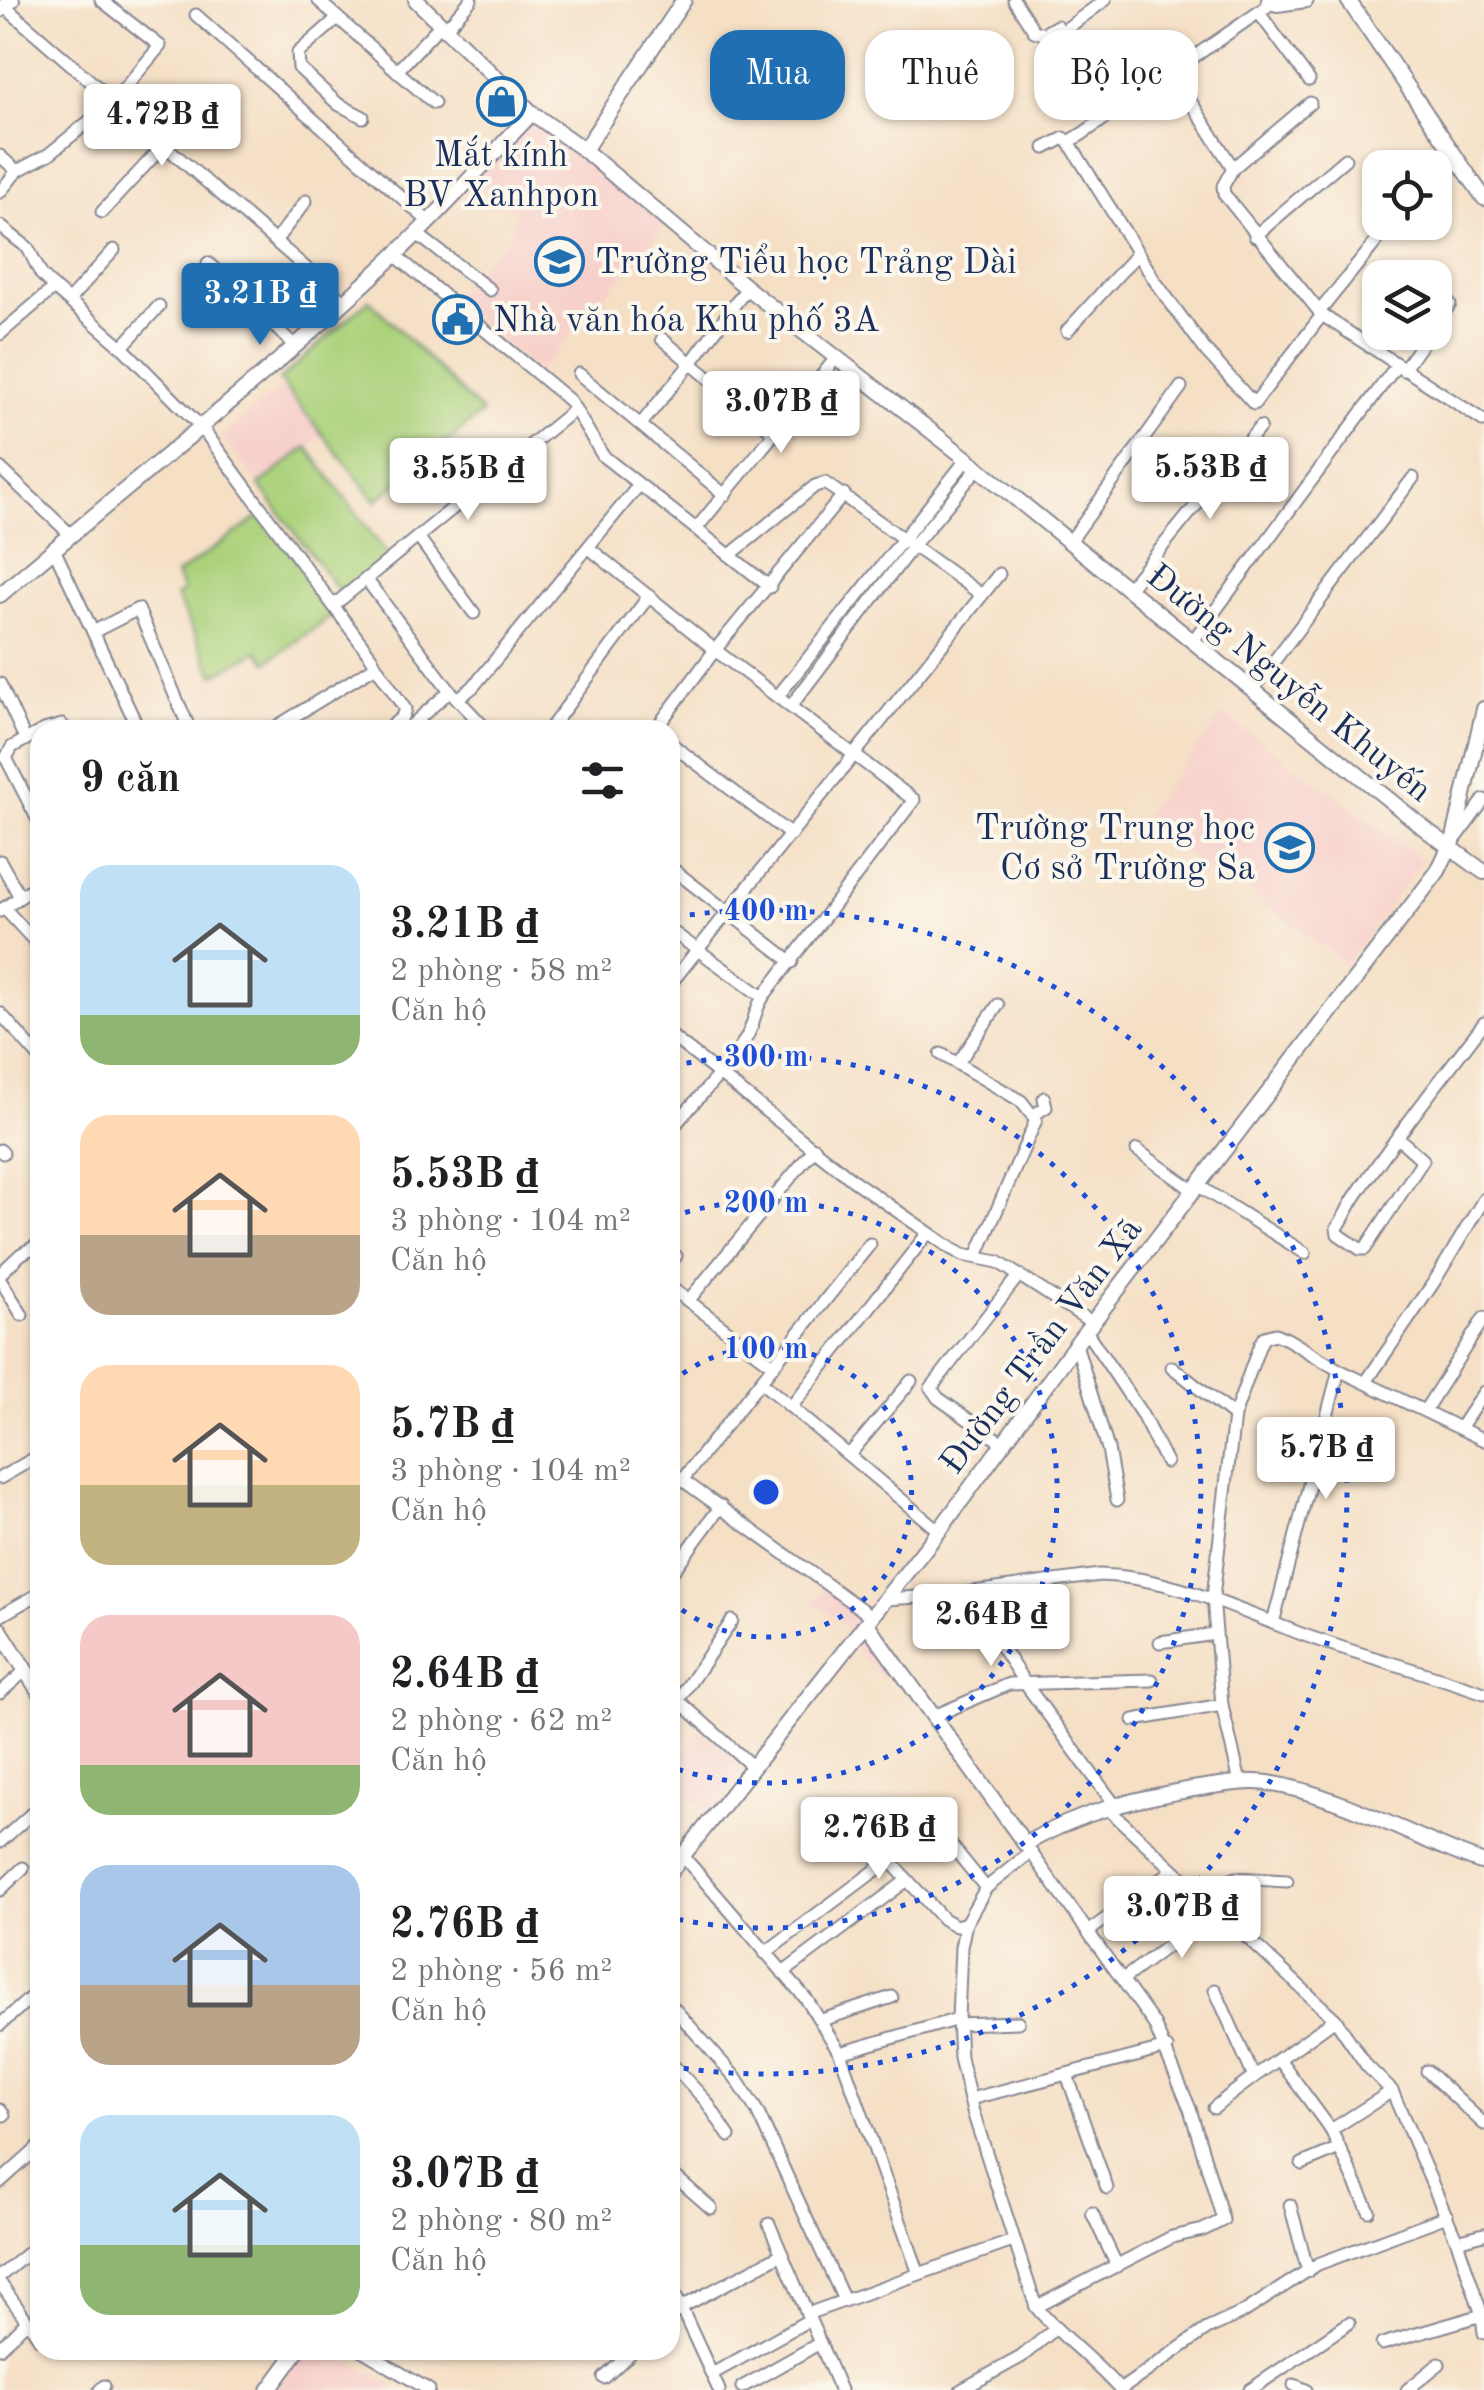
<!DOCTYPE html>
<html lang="vi">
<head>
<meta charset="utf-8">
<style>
	:root { --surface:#fff; --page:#f2f2f2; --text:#202124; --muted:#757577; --accent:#1f6fb2 }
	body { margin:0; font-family:"Old Standard TT",serif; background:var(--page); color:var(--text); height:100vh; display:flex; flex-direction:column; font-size:38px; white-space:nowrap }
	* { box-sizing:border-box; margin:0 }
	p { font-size:32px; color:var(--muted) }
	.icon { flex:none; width:55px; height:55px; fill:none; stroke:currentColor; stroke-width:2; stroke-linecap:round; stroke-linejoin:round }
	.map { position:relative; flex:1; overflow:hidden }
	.panel { position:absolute; left:30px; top:720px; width:650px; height:1640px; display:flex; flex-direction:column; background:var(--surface); border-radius:30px; box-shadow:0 2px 8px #0004 }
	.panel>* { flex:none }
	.top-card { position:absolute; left:710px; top:30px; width:622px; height:90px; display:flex; gap:20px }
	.buttons { position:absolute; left:1362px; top:150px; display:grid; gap:20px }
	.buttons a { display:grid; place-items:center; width:90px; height:90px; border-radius:20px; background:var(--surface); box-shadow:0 2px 8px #0004; font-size:50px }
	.price { position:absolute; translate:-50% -85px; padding:0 22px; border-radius:10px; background:#fff; color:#222; font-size:32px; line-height:65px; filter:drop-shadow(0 2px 5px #0008) }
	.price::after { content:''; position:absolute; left:50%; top:60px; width:30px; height:22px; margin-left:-15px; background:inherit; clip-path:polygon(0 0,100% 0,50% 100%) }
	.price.active { background:var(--accent); color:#fff }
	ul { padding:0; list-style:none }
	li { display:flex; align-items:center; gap:30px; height:250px; padding:0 50px }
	li span { display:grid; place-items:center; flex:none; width:280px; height:200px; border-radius:30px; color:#555 }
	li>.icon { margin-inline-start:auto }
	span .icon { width:120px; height:120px; fill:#fffc; stroke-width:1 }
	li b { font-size:42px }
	h2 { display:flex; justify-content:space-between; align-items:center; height:120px; padding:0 50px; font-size:42px }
	.tag { padding:0 35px; border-radius:30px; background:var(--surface); box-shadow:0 2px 8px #0004; font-size:35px; line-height:90px }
	.tag.active { background:var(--accent); color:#fff }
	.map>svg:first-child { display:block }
</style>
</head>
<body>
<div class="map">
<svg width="1484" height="2390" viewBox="0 0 1484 2390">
	<rect width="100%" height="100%" fill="#fbf7ec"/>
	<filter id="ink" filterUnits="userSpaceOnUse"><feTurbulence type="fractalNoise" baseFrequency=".01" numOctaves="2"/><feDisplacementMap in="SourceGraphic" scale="20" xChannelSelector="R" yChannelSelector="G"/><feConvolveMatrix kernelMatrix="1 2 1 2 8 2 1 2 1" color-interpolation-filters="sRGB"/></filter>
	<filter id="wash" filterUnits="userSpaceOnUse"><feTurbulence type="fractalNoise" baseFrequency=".0048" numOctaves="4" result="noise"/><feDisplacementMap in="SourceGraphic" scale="40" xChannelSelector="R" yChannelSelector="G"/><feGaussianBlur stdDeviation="2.25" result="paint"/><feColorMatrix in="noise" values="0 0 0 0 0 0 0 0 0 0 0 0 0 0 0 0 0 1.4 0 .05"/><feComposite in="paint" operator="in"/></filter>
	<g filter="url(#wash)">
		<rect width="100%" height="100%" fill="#f5dfc5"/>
		<g fill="#f7d0cb">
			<polygon points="532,120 581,155 666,225 538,372 450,298 513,232 510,227 517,214 477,179"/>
			<polygon points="284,386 323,435 259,485 222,436"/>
			<polygon points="1224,714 1423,860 1346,964 1228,876 1222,882 1140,821"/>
			<polygon points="825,1586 866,1616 853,1632 813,1603"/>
			<polygon points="867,1633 893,1669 883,1679 854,1649"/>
			<polygon points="703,1728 747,1766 710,1814 670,1781 670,1768"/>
			<polygon points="305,2350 334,2350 398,2390 276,2390"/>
		</g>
		<g fill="#abd17a" stroke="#63806c" stroke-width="2.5">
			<polygon points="369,300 482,413 376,501 279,380"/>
			<polygon points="307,447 389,557 341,594 259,485"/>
			<polygon points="263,514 336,613 267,662 258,651 214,675 176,596 183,592 176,575"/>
		</g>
	</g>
	<g filter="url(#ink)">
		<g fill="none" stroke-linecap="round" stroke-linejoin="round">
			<defs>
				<g id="minor">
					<polyline points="318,0 397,71"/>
					<polyline points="1014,0 1034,31 1043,34 1057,26 1084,60"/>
					<polyline points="5,7 345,302"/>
					<polyline points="1259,13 1309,80"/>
					<polyline points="196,15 429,222"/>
					<polyline points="338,18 298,53 299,68 338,104 363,117"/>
					<polyline points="447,27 471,0"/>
					<polyline points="1062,32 1105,0"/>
					<polyline points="1173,74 1233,168 1223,186 1224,194 1322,315 1484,421"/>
					<polyline points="434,103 397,71 442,23"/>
					<polyline points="1069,142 1157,284 1206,351 1254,404 1322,315"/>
					<polyline points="1045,148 1064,138 1069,142 1082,134 1272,3"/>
					<polyline points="0,156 17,171"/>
					<polyline points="1233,168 1310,103"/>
					<polyline points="0,192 17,171 49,154 114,101 160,46 101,0"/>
					<polyline points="102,212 212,93"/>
					<polyline points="0,226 28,248 41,274 54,288 122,347 202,428 372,658 376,666 271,730"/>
					<polyline points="417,234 490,290"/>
					<polyline points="1255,236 1345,159"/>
					<polyline points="276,240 306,201"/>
					<polyline points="395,255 570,401 603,456 770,587"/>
					<polyline points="208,263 295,346"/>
					<polyline points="69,300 114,250"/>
					<polyline points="1319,312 1380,237"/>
					<polyline points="1435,325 1450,304"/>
					<polyline points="1067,331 1137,254"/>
					<polyline points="0,334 54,288"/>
					<polyline points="662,339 773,432"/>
					<polyline points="122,347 159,306"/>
					<polyline points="1403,370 1430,332"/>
					<polyline points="579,374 725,495"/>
					<polyline points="641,424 691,363 747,288"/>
					<polyline points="0,468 71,535"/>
					<polyline points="696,529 836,358"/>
					<polyline points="418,537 474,613"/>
					<polyline points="1069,543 1181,387"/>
					<path d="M589,548L715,650L914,800L763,997C754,1011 754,1026 745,1040C723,1074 695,1100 670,1131"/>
					<polyline points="54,549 139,730"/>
					<polyline points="730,555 815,486 825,483 982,595"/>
					<polyline points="366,579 450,691 487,730"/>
					<polyline points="1127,590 1260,427"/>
					<polyline points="334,605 575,409"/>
					<polyline points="93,632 138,609 190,730"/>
					<polyline points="1192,642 1397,365"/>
					<polyline points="376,666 405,709 402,717 387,730"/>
					<polyline points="0,684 22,732"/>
					<polyline points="1252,690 1413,478"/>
					<polyline points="778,696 967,459"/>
					<polyline points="458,699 473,687 639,485"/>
					<polyline points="791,706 913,546 978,468"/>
					<polyline points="44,730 62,725 67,730"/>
					<polyline points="406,730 450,691"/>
					<polyline points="549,730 649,596"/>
					<polyline points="655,730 715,650 844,494"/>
					<polyline points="40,732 12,747 6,758 40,824"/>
					<polyline points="670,743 791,835"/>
					<polyline points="1457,837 1484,800"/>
					<polyline points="0,861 20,897"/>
					<polyline points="670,867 792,962"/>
					<polyline points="4,908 40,947"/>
					<polyline points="0,911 40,883"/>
					<polyline points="670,930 763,997"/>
					<polyline points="671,983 999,574"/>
					<polyline points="0,1013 40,1058"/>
					<polyline points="670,1035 854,1181 952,1249 963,1255 998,1262 1093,1323"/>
					<polyline points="941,1054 1021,1101 1036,1120 977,1256"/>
					<polyline points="958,1063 998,1005"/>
					<polyline points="1034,1115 1046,1107 1044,1098"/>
					<polyline points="40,1121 35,1126 40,1153"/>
					<path d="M1398,1138L1423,1160L1365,1249H1360L1338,1234L1337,1228C1345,1217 1349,1205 1357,1194C1396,1136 1441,1079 1484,1023"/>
					<polyline points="0,1150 3,1153"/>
					<polyline points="1137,1150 1193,1190"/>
					<polyline points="1197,1185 1305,1253"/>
					<polyline points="670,1263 676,1256"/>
					<polyline points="0,1274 21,1254 40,1244"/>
					<polyline points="0,1279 22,1315"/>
					<polyline points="670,1287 773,1365"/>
					<polyline points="688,1301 815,1148"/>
					<polyline points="1086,1331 1141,1413 1166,1462"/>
					<polyline points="1076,1344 1108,1449 1117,1500"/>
					<polyline points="1172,1367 1234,1416"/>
					<polyline points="761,1382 939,1531"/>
					<polyline points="1366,1382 1434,1282 1484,1199"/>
					<polyline points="791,1407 928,1233"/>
					<polyline points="1425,1410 1484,1318"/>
					<polyline points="1460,1428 1484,1392"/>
					<polyline points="1002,1443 938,1398 931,1388 1019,1275"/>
					<polyline points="849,1455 911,1381"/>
					<polyline points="670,1471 872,1617"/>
					<polyline points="0,1478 40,1455"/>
					<polyline points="682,1480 870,1244"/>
					<polyline points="670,1575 721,1506"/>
					<path d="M886,1599L950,1595L1100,1575C1174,1577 1240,1612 1307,1636C1366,1657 1426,1672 1484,1693"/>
					<polyline points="0,1616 40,1593"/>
					<polyline points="1273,1623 1339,1370"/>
					<polyline points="993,1634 1024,1682 1114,1804"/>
					<polyline points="1160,1642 1215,1634"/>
					<polyline points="0,1693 26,1670"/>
					<polyline points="670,1693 753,1767"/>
					<polyline points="678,1700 732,1621"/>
					<polyline points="934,1716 1009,1684 1152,1680"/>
					<polyline points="1134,1720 1222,1705"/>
					<polyline points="1240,1782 1222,1705 1213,1597 1234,1416 1260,1344 1264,1337 1275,1334 1287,1339 1339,1370 1484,1440"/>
					<polyline points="867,1806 853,1816 854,1821 943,1919 956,1926 966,1923"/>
					<polyline points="1106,1807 1335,2019 1367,2066 1392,2091 1457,2241 1482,2315 1484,2333"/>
					<polyline points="926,1814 986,1888"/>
					<polyline points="0,1842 40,1806"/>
					<polyline points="1025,1844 1154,2024 1190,2109 1223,2220 1203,2230 1172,2237 1036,2307"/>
					<path d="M1031,1852L986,1888L966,1923L961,1947L958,2019L960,2058L973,2112L1036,2307C1062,2338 1094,2360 1120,2390"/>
					<polyline points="683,1856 807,2000 840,2053 919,2274 807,2314"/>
					<polyline points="0,1890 23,1868"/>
					<polyline points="1201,1897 1235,1878 1287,1881"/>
					<polyline points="1089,1931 1173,1870"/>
					<polyline points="765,1953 888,1861"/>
					<polyline points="783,1973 906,1881"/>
					<polyline points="1123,1979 1216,1910"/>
					<polyline points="1215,1990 1253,2075"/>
					<polyline points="670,2004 735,2077 757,2111 844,2300"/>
					<polyline points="822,2020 892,1997"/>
					<polyline points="958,2024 1018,2022"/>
					<polyline points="0,2025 40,1989"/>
					<polyline points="840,2053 958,2019"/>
					<polyline points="1279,2059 1331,2130"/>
					<polyline points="670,2062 706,2101 729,2136"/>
					<polyline points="1427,2071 1484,2124"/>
					<polyline points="1067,2075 1107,2188"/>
					<polyline points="970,2099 1167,2048"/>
					<path d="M1214,2108C1253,2075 1295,2049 1335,2019"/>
					<polyline points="0,2110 4,2115"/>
					<polyline points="1302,2164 1339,2148"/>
					<polyline points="670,2172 711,2208"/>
					<polyline points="0,2182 40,2146"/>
					<polyline points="1290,2205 1308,2271"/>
					<polyline points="1369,2211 1331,2130 1392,2091"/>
					<polyline points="1092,2213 1117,2266"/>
					<polyline points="769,2224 840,2390"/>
					<polyline points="1457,2241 1484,2234"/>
					<polyline points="919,2274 1013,2241"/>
					<polyline points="0,2276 40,2243"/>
					<polyline points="0,2283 40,2339"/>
					<polyline points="670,2284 719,2390"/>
					<polyline points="670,2317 682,2307 782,2254"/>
					<polyline points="1382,2344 1482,2315"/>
					<polyline points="0,2348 27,2321"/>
					<polyline points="362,2350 429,2390"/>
					<polyline points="712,2374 809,2320"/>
					<polyline points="604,2378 634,2350"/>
					<polyline points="1294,2385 1306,2390"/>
					<polyline points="742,2387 820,2343"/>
					<polyline points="100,2390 104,2386"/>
					<polyline points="961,2390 1021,2357 1055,2329"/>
					<polyline points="1120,2390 1207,2329 1244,2312 1318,2264 1447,2216"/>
					<polyline points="1250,2390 1349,2323"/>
					<polyline points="1407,2390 1439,2364"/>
				</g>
				<g id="tertiary">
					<polyline points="416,0 532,113 584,150 747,288 967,459 1429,832 1484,872"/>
					<polyline points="1269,0 1277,4 1306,0"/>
					<polyline points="1348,0 1484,198"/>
					<polyline points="0,10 12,0"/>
					<polyline points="584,150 684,0"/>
					<path d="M0,595C132,482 268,376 394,256C442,211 486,161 532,113"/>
					<polyline points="1453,842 1484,709"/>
					<path d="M867,1624L1025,1844C1083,1811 1133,1799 1199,1788C1221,1785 1245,1780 1268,1783C1342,1795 1414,1839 1484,1863"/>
					<polyline points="0,1630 40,1693"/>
					<polyline points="670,1872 939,1531 1076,1344 1438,871 1449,848"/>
					<polyline points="269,2390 298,2350"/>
				</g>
			</defs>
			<use href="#minor" stroke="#888792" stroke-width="15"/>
			<use href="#tertiary" stroke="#888792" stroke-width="18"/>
			<use href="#minor" stroke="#fff" stroke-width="11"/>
			<use href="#tertiary" stroke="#fff" stroke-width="14"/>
		</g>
	</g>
	<g fill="none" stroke="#1d4ed8" stroke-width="5" stroke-dasharray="5 10">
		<path d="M671 1383A145 145 0 1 1 671 1601"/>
		<path d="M671 1217A291 291 0 1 1 671 1767"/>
		<path d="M672 1066A436 436 0 1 1 672 1918"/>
		<path d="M675 917A582 582 0 1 1 675 2067"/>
	</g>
	<defs>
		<symbol id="shop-ring" viewBox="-11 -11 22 22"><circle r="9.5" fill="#fbf7ec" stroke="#1f6fb2" stroke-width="1.5"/><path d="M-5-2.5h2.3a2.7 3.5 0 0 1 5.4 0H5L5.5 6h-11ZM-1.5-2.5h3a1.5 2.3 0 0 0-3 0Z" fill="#1f6fb2"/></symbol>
		<symbol id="school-ring" viewBox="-11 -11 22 22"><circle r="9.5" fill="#fbf7ec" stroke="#1f6fb2" stroke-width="1.5"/><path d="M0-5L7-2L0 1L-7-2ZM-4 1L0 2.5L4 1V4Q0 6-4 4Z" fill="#1f6fb2"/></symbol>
		<symbol id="civic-ring" viewBox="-11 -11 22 22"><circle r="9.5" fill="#fbf7ec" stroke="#1f6fb2" stroke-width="1.5"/><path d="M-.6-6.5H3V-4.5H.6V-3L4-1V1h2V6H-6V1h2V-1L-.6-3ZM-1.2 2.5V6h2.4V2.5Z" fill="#1f6fb2"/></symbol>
	</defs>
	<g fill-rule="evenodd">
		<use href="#shop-ring" x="474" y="74" width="55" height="55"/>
		<use href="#school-ring" x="532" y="234" width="55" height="55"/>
		<use href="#civic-ring" x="430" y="292" width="55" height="55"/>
		<use href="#school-ring" x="1262" y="820" width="55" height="55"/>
	</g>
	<g text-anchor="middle" stroke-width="8" stroke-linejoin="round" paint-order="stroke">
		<g font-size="35" fill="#1b2f5e" stroke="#fbf7ec" text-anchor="start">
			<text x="501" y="166" text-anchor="middle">Mắt kính<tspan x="501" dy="40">BV Xanhpon</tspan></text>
			<text x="595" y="273">Trường Tiểu học Trảng Dài</text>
			<text x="493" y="331">Nhà văn hóa Khu phố 3A</text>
			<text x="1255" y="839" text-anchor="end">Trường Trung học<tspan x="1255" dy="40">Cơ sở Trường Sa</tspan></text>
		</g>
		<g font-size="35" fill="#1b2f5e" stroke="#fbf7ec">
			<text transform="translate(1290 682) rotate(39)" y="12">Đường Nguyễn Khuyến</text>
			<text transform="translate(1040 1345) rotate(-53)" y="12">Đường Trần Văn Xã</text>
		</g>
	</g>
	<circle cx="766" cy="1492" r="15" fill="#1d4ed8" stroke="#fbf7ec" stroke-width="5"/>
	<g font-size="30" text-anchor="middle" font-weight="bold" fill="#1d4ed8" stroke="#fbf7ec" stroke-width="8" stroke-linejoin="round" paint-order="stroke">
		<text x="766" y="920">400 m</text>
		<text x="766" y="1066">300 m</text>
		<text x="766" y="1212">200 m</text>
		<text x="766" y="1358">100 m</text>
	</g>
</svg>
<div class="buttons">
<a><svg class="icon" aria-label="locate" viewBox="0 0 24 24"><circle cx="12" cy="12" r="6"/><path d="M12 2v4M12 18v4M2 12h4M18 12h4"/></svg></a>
<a><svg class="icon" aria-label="layers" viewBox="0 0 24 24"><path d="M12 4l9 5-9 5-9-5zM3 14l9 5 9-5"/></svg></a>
</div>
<b class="price" style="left:162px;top:169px">4.72B ₫</b>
<b class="price active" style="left:260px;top:348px">3.21B ₫</b>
<b class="price" style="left:781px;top:456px">3.07B ₫</b>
<b class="price" style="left:1210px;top:522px">5.53B ₫</b>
<b class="price" style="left:468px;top:523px">3.55B ₫</b>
<b class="price" style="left:1326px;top:1502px">5.7B ₫</b>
<b class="price" style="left:991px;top:1669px">2.64B ₫</b>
<b class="price" style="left:879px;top:1882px">2.76B ₫</b>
<b class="price" style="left:1182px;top:1961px">3.07B ₫</b>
<div class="top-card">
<a class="tag active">Mua</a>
<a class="tag">Thuê</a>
<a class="tag">Bộ lọc</a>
</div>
<section class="panel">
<h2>9 căn<svg class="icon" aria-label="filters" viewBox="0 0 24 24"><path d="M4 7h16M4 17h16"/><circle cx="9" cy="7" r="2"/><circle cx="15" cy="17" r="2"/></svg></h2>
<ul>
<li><span style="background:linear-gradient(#bfe0f5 75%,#8fb573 0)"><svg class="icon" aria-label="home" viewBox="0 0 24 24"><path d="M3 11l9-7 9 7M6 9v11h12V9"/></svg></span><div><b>3.21B ₫</b><p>2 phòng · 58 m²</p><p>Căn hộ</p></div></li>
<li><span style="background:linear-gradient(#ffd9b3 60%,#b9a48a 0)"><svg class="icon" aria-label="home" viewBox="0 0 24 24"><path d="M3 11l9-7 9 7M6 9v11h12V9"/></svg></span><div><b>5.53B ₫</b><p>3 phòng · 104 m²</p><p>Căn hộ</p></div></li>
<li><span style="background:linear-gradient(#ffd9b3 60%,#c2b280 0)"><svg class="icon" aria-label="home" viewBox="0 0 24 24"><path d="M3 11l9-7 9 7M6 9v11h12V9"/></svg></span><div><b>5.7B ₫</b><p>3 phòng · 104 m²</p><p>Căn hộ</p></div></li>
<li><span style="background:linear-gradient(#f6c9c9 75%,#8fb573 0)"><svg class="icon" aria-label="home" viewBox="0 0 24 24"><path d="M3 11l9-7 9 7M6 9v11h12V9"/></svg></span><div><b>2.64B ₫</b><p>2 phòng · 62 m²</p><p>Căn hộ</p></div></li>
<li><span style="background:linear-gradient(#a9c7e8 60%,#b9a48a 0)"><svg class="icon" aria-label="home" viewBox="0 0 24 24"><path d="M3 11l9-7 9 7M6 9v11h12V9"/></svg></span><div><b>2.76B ₫</b><p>2 phòng · 56 m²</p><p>Căn hộ</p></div></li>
<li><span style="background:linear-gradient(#bfe0f5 65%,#8fb573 0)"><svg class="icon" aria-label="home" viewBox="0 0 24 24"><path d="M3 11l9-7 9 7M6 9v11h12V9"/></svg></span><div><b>3.07B ₫</b><p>2 phòng · 80 m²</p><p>Căn hộ</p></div></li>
</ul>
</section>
</div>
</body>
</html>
